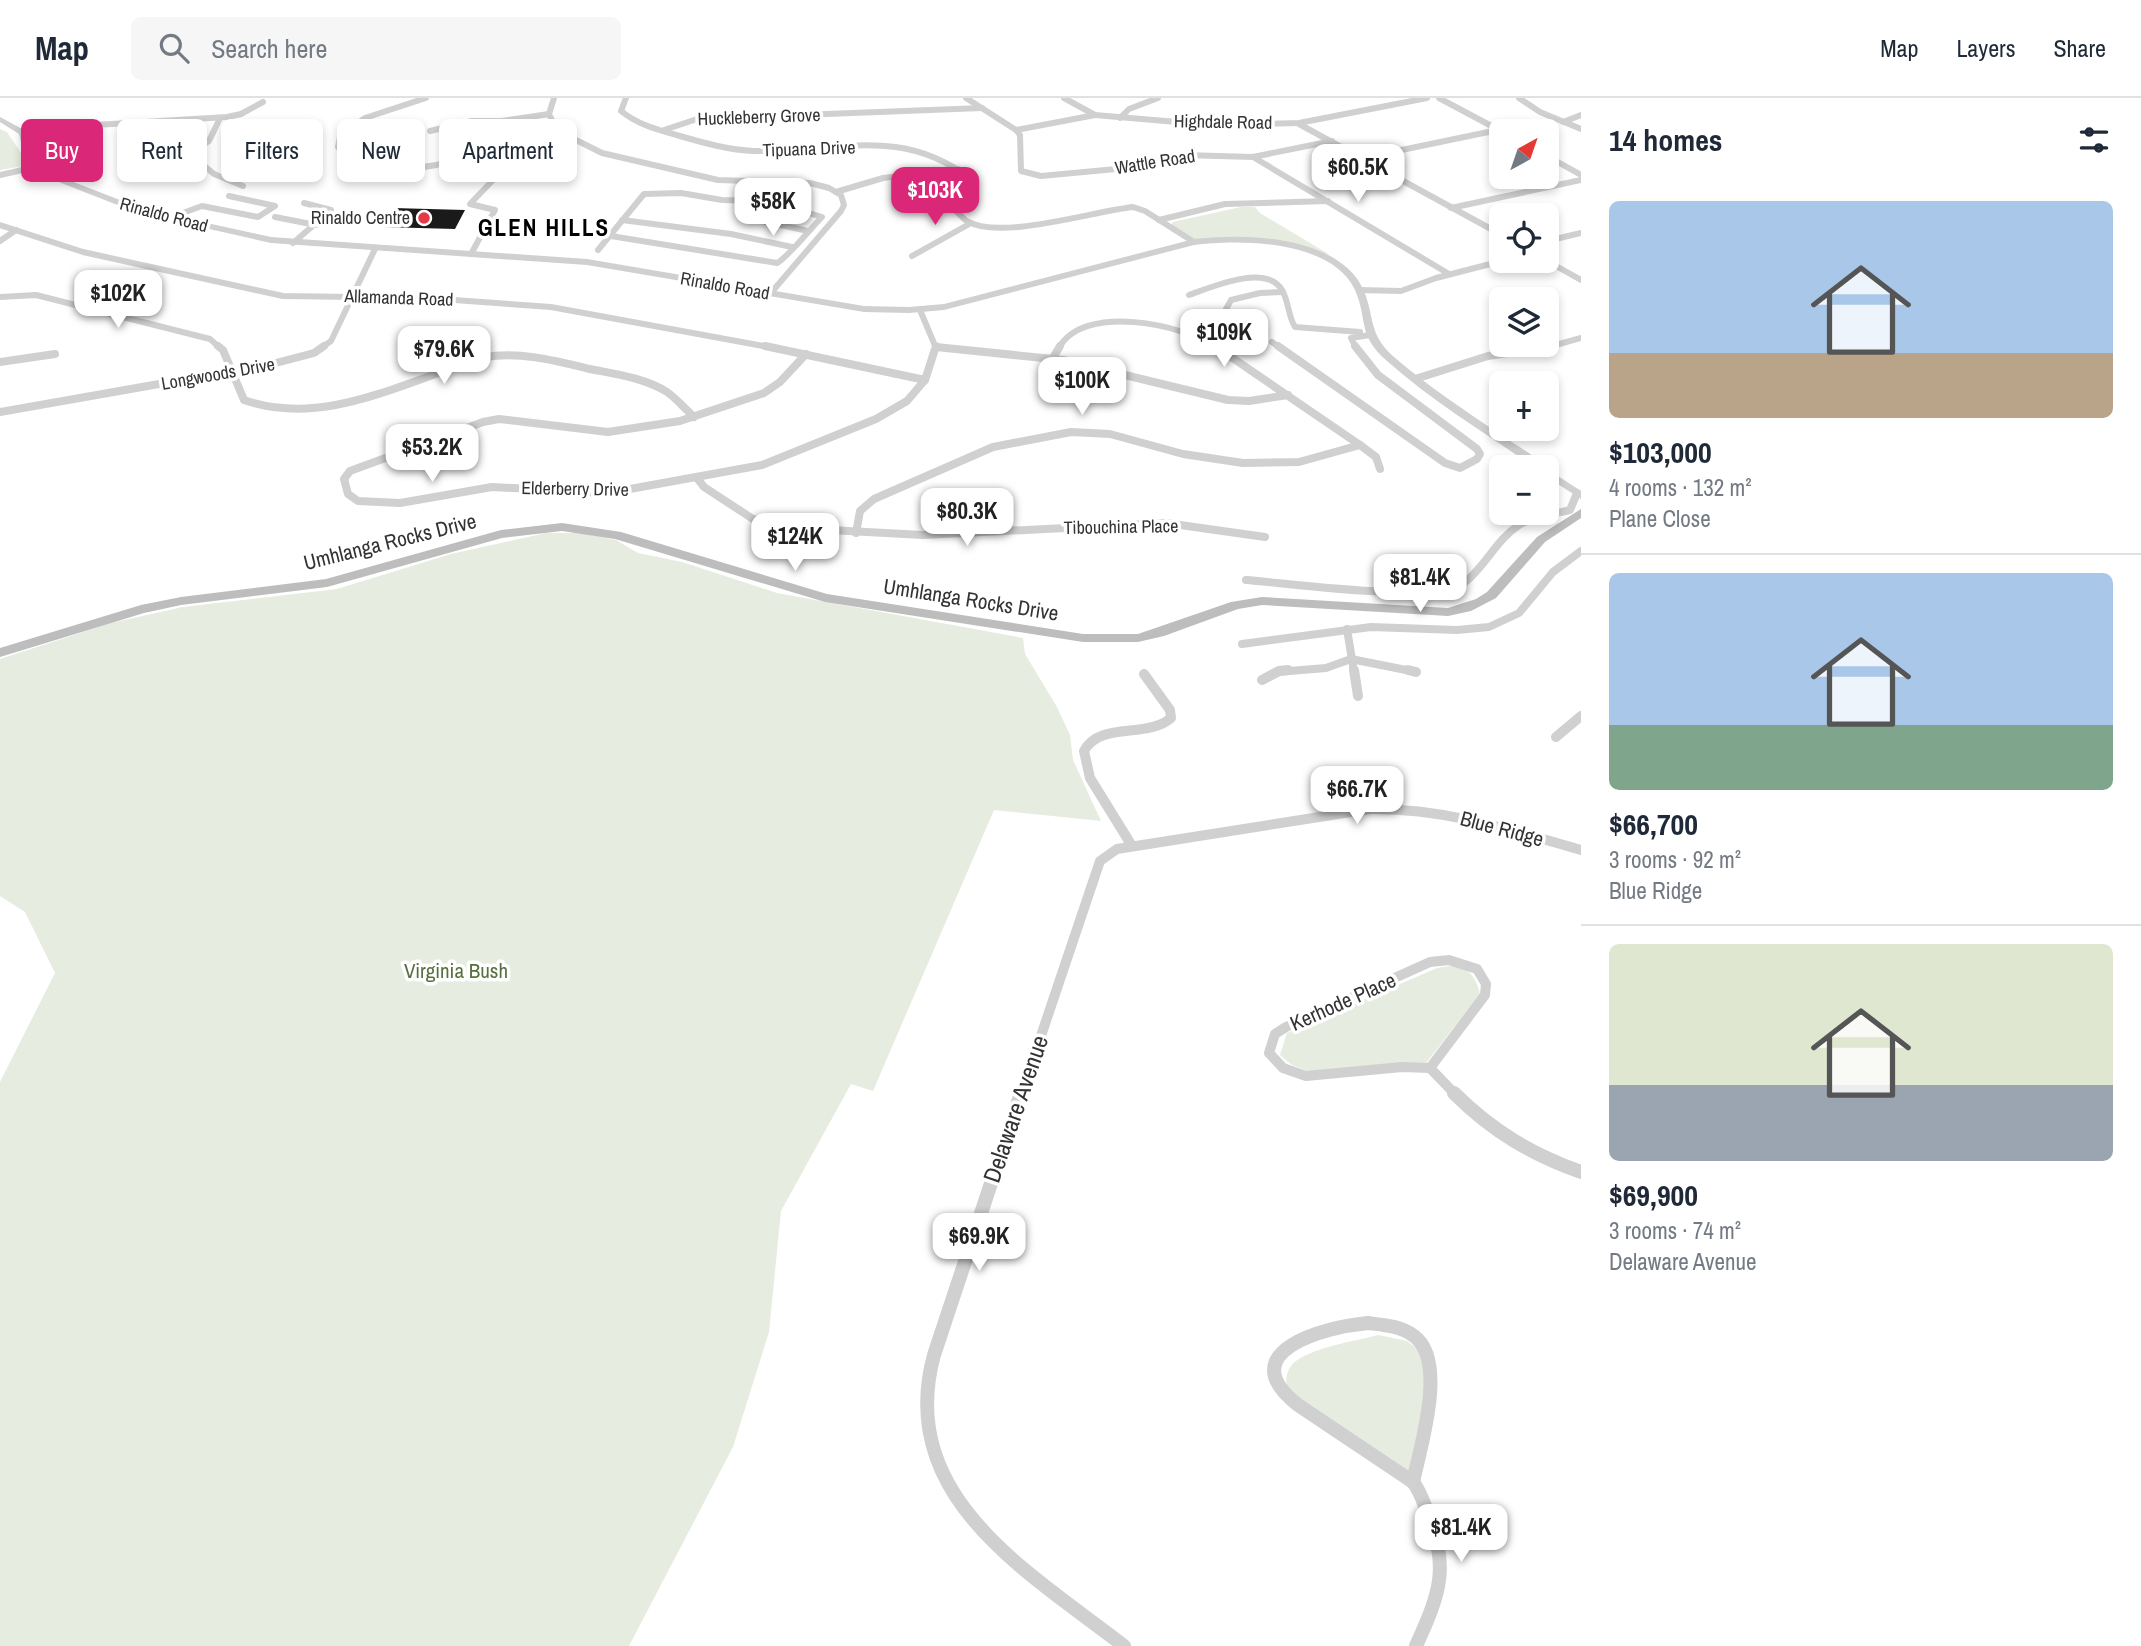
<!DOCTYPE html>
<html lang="en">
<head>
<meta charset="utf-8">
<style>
	:root { --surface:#fff; --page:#f6f6f7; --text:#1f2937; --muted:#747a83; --line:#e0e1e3; --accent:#db2777 }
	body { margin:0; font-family:"Archivo Narrow",sans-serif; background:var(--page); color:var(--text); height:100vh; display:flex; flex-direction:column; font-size:26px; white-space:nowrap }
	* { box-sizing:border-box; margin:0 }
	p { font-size:23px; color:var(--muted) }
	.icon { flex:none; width:38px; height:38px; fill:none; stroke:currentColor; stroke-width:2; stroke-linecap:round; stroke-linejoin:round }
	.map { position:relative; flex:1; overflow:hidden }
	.drawer { display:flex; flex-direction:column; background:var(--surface); width:560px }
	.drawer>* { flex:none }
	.hud { position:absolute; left:21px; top:21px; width:665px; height:63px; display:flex; gap:14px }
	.needle { width:46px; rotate:40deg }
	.controls { position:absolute; left:1489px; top:21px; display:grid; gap:14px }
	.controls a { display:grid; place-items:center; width:70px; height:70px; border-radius:10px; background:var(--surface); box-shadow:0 4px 10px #0003; font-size:35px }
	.price { position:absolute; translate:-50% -60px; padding:0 16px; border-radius:14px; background:#fff; color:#222; font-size:23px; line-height:46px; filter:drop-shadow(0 2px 4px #0008) }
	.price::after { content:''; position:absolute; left:50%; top:42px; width:21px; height:16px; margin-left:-10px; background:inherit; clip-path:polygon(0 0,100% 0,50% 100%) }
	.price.on { background:var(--accent); color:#fff }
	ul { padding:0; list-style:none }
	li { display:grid; align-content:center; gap:14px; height:371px; padding:0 28px }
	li+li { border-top:2px solid var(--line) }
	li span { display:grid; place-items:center; height:217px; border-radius:10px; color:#555 }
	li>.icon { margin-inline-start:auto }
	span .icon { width:126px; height:126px; fill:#fffc; stroke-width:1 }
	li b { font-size:30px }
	h2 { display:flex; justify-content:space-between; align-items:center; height:84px; padding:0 28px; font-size:30px }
	.tag { padding:0 24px; border-radius:10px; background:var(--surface); box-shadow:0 4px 10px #0003; font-size:24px; line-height:63px }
	.tag.on { background:var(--accent); color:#fff }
	header { display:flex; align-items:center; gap:42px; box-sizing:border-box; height:98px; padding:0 35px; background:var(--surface); border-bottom:2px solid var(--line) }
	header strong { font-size:33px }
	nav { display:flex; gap:38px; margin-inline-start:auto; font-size:24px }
	.search { width:490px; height:63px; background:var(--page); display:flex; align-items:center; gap:18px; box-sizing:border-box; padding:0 24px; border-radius:10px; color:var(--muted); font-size:26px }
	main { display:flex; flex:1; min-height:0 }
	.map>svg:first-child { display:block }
</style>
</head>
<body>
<header>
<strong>Map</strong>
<div class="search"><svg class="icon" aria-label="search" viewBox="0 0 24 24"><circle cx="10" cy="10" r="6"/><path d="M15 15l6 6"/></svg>Search here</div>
<nav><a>Map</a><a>Layers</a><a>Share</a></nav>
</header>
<main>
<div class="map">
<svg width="1581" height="1548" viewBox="0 0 1581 1548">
	<rect width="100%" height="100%" fill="#fff"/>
	<g fill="#e6ecdf">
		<polygon points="0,31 7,34 29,67 0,72"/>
		<polygon points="1241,109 1255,109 1260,115 1330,157 1267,142 1197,145 1171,127 1173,124"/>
		<polygon points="546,435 583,435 616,442 638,455 682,464 777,495 1023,540 1025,556 1057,609 1070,637 1073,662 1101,723 994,712 873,993 851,986 781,1113 769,1234 733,1349 629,1548 0,1548 0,984 55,875 25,814 0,798 0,561 111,525 183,509 337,491 451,456"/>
		<path d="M1456,867C1471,873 1476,880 1480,896L1426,965L1311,974L1292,967L1280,957L1287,935L1437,870Z"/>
		<path d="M1378,1237L1407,1243L1429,1260L1432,1278L1411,1376C1382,1358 1305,1317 1289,1291C1283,1282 1288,1269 1296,1263C1318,1248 1352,1244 1378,1237Z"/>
	</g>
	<polygon fill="#1a1a1a" points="393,110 465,112 455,131 383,129"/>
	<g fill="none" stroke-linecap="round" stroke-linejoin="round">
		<g stroke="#d0d0d0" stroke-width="6">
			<path d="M426,0L365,20L340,39L338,49C367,83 461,73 492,42C497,37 499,29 502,23L549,16"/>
			<polyline points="554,0 549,16 555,29 562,35 602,55 718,82 810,85 829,90 841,97 844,107 841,113 770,196"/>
			<path d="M626,0L621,13C638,27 659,32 680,38C704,45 729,52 754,53C835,55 901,26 972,82L955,112C959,115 963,121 967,123C999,143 1094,113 1133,109L1145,113L1194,144"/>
			<polyline points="966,0 1016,32"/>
			<polyline points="1064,0 1095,17 1212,27 1299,25 1427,0"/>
			<polyline points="1439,0 1499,32"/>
			<polyline points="1519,0 1540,14 1581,31"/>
			<polyline points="1120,20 1129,11 1158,0"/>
			<polyline points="1563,24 1581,17"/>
			<polyline points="1299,26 1502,137"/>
			<polyline points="664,32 697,21 982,10"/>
			<polyline points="1016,32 1020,37 1021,73 1041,78 1116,71 1183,57 1253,59 1332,43"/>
			<polyline points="1016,32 1095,17"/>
			<polyline points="430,33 472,23 502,23"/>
			<polyline points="23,35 62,29 227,19 241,16 263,4"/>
			<polyline points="190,56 214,76 243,88"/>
			<polyline points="187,57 209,43 220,20"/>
			<polyline points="1547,58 1581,77"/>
			<polyline points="1253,59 1449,176"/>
			<polyline points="1363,60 1498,32"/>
			<polyline points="0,77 31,70"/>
			<polyline points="836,94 883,80 958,71"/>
			<polyline points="1451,110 1581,82"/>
			<polyline points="275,119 316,127"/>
			<polyline points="744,119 808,133"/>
			<polyline points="169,120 202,108 258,119 275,108 229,98"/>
			<polyline points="622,122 731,136 792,149"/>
			<polyline points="1159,122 1225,106 1328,103"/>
			<polyline points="0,127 83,154 283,198 426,200 551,209 774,250"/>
			<polyline points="0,143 16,132"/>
			<polyline points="1547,143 1581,135"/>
			<polyline points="293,145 331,112 304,105"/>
			<path d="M598,152L644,96L681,95L722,102L770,103L822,119C812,129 785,162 777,165L611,138"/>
			<polyline points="471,156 495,112 470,106 493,82"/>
			<polyline points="912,158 971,125"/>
			<polyline points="1547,163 1581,182"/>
			<polyline points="1359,192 1401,193 1436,180 1502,163"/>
			<path d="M1189,197C1212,189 1266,165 1282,192C1289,204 1288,218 1295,229L1360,234"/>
			<polyline points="0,199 36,197 210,241 220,250"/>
			<polyline points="920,212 936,250"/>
			<polyline points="1241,228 1226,211 1231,202 1260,195 1283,194"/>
			<polyline points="1272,244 1280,250"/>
			<polyline points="936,249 943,250"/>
			<polyline points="321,250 331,243 375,151"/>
			<path d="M1059,250C1083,205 1183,226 1218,250"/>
			<polyline points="1356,250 1351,240 1370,237"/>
			<polyline points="1545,250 1581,240"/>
		</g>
		<g stroke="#d0d0d0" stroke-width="8">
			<path d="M218,248L223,252L244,302C308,324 369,300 430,278C448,271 466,263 485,259C519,253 557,263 590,271C615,276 645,280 667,294C676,300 685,311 694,319"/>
			<polyline points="765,248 925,282"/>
			<polyline points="1215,248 1360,347 1376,359 1380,371"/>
			<polyline points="1278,248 1445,365 1460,370 1477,361 1480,356 1477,351 1378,277 1355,248"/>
			<polyline points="936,249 1063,262 1228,302 1249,303 1288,297"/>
			<polyline points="806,256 780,284 764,295 680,323 608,334 499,321 483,324 350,373 344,381 348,396 358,403 400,405 492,389 608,395 762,367 876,321 907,303 925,282 936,248"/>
			<polyline points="1053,260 1060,248"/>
			<polyline points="0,264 55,256"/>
			<polyline points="1415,281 1488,258 1552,248"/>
			<polyline points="0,314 272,266 314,255 324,248"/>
			<polyline points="697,380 704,389 753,421 792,430 923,437 1166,425 1265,439"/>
			<polyline points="856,435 860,413 874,401 993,349 1071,334 1110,336 1183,356 1243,365 1299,364 1360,347"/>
			<path d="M1246,482C1286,485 1436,506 1464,485C1485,469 1496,442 1519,427C1532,418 1555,416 1570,412L1577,395"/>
			<polyline points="1347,531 1354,574"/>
			<polyline points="1242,546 1371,529 1457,532 1489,529 1519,515 1553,474 1581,453"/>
			<polyline points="1277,574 1326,570 1351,561 1416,574"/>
		</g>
		<g stroke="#d0d0d0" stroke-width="10">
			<polyline points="1354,572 1358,598"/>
			<polyline points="1408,572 1416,574"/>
			<polyline points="1262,582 1279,573 1288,572"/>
			<polyline points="1556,639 1581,618"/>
			<path d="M1132,748L1090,680L1084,653C1100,623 1147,641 1171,620L1170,612L1144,576"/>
			<polygon points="1449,862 1477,871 1486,886 1485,897 1430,970 1402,969 1306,978 1283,970 1269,955 1275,936 1286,929 1430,864"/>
			<polyline points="1430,970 1456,997"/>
			<path d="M1021,997L1100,763L1117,751L1370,711C1444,710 1511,732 1581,752"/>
		</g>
		<g stroke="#d0d0d0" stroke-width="14">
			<path d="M1021,995L934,1257C895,1399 1029,1474 1124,1548"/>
			<path d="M1454,995C1492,1033 1531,1056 1581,1074"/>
			<path d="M1368,1225C1384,1227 1401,1228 1414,1238C1448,1263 1420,1350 1413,1384L1298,1307C1230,1254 1324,1229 1368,1225Z"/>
			<path d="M1413,1384C1420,1393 1423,1403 1427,1413C1450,1469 1440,1495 1416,1548"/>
		</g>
		<g fill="#d0d0d0" fill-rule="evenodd">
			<path d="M0,19L26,33L35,69L143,111L271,139L587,161L864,208L909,209L944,206L1194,141C1244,135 1340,137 1364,193C1375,220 1368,236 1394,259C1426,287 1463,311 1498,335C1514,346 1533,356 1546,369H1534C1485,335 1432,303 1387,263C1357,237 1368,222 1355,192C1332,142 1240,141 1194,147L944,212L909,215L864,214L587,167L271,145L138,115L28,72L19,36L0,24Z"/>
			<polygon points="1547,371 1581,393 1581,401 1547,379"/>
		</g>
		<polygon fill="#bdbdbd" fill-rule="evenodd" points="1581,411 1581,420 1545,444 1496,500 1471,513 1448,518 1262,507 1238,511 1164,538 1138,544 1083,544 825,504 615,441 562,433 502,440 327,489 181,507 144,515 0,559 0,550 141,507 181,499 326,481 501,432 562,425 621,434 827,496 1083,536 1138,536 1231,504 1262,499 1448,510 1476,501 1487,494 1537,439"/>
	</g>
	<circle fill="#e63946" stroke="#fff" stroke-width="2.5" cx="424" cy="120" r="7"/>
	<g text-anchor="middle" stroke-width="7" stroke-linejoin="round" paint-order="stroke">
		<g font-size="18" fill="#333" stroke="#fff">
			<text transform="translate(759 19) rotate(-2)" y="6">Huckleberry Grove</text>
			<text transform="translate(1223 24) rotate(1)" y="6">Highdale Road</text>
			<text transform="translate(809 51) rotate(-2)" y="6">Tipuana Drive</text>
			<text transform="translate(1155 64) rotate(-9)" y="6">Wattle Road</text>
			<text transform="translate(164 117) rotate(15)" y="6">Rinaldo Road</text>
			<text transform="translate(725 188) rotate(10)" y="6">Rinaldo Road</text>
			<text transform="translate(399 200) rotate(2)" y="6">Allamanda Road</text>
			<text transform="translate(218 276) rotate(-10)" y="6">Longwoods Drive</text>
			<text transform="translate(575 391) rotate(1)" y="6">Elderberry Drive</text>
			<text transform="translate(1121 429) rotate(-1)" y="6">Tibouchina Place</text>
		</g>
		<g font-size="18" fill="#333" stroke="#fff" text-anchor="end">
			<text x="410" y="126">Rinaldo Centre</text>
		</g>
		<g font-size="21" fill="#333" stroke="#fff">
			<text transform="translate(390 444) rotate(-14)" y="7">Umhlanga Rocks Drive</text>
			<text transform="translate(971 502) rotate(9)" y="7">Umhlanga Rocks Drive</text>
			<text transform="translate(1502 731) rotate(15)" y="7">Blue Ridge</text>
			<text transform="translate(1343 904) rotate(-24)" y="7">Kerhode Place</text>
		</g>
		<g font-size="21" fill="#56703f" stroke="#fff">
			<text x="456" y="880">Virginia Bush</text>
		</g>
		<g font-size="23" font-weight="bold" letter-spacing="2" fill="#000" stroke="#fff">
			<text x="544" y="138">GLEN HILLS</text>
		</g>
		<g font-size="24" fill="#333" stroke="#fff">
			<text transform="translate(1016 1011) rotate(-71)" y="8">Delaware Avenue</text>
		</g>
	</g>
</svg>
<div class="controls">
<a><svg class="needle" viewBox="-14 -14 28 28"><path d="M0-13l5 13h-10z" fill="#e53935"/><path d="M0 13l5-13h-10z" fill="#747a83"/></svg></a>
<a><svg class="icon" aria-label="locate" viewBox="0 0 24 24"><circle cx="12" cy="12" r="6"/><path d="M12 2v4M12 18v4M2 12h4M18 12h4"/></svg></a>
<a><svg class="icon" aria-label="layers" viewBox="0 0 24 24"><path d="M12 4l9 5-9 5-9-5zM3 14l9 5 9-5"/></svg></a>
<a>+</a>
<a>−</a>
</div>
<b class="price" style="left:1358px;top:106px">$60.5K</b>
<b class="price on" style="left:935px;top:129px">$103K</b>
<b class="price" style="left:773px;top:140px">$58K</b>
<b class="price" style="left:118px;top:232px">$102K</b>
<b class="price" style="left:1224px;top:271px">$109K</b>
<b class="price" style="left:444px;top:288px">$79.6K</b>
<b class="price" style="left:1082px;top:319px">$100K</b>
<b class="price" style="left:432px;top:386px">$53.2K</b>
<b class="price" style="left:967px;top:450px">$80.3K</b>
<b class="price" style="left:795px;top:475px">$124K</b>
<b class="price" style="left:1420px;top:516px">$81.4K</b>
<b class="price" style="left:1357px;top:728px">$66.7K</b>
<b class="price" style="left:979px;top:1175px">$69.9K</b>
<b class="price" style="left:1461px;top:1466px">$81.4K</b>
<div class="hud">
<a class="tag on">Buy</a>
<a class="tag">Rent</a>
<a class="tag">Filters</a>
<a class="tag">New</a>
<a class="tag">Apartment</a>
</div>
</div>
<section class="drawer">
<h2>14 homes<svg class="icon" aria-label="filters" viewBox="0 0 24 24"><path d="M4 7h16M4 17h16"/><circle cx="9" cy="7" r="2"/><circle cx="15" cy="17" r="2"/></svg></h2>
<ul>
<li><span style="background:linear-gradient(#a9c7e8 70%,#b9a48a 0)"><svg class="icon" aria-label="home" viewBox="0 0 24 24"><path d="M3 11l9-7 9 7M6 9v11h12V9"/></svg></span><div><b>$103,000</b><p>4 rooms · 132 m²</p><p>Plane Close</p></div></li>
<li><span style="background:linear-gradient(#a9c7e8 70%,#7fa58c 0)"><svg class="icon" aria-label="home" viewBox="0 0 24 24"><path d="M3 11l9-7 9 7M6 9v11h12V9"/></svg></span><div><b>$66,700</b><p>3 rooms · 92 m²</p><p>Blue Ridge</p></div></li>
<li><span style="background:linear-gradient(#dfe7d0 65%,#9aa5b1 0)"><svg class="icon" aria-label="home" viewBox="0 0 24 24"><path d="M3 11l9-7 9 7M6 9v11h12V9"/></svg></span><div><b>$69,900</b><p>3 rooms · 74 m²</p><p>Delaware Avenue</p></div></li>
</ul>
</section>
</main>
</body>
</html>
